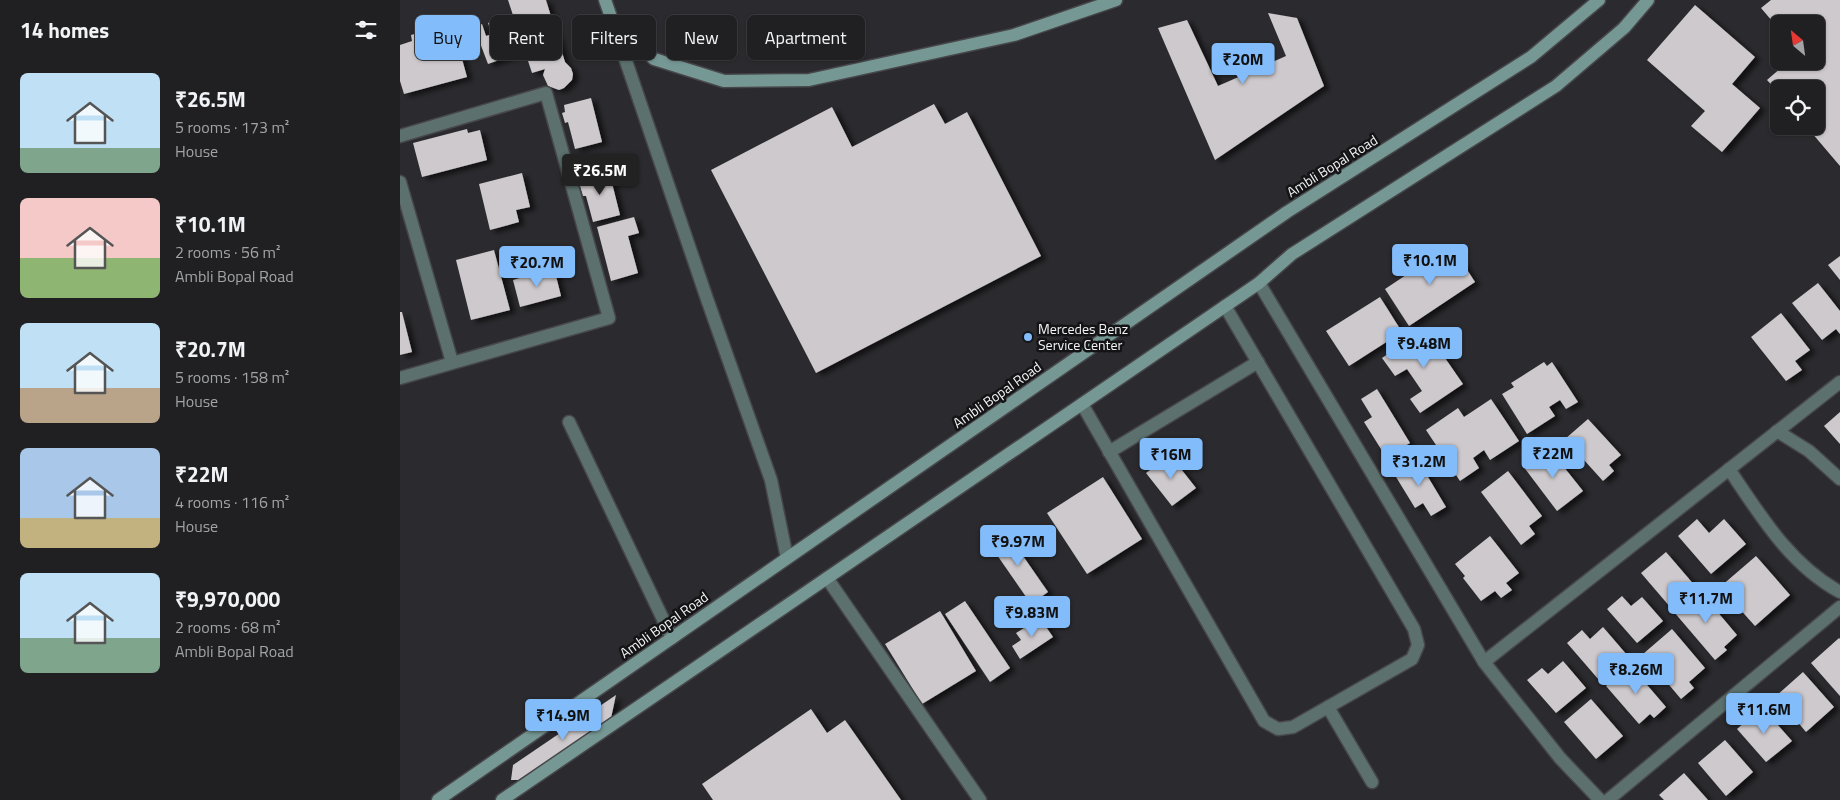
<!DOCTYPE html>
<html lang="en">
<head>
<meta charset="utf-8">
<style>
	:root { --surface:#202023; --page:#28282b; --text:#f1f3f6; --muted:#a2a3a6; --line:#3d3e41; --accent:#82bcfa }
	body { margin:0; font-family:"Titillium Web",sans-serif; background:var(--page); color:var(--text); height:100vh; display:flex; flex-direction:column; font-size:19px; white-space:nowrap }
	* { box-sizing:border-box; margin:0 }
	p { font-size:16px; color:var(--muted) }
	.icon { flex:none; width:28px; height:28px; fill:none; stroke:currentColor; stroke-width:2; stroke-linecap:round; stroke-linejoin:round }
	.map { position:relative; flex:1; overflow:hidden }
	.details { display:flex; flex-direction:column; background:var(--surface); width:400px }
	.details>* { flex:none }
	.hud { position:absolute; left:15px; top:15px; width:475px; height:45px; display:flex; gap:10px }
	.needle { width:32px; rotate:331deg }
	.controls { position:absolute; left:1370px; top:15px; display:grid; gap:10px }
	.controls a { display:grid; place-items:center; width:55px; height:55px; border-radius:8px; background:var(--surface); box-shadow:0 1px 4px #0004,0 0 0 1px var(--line); font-size:25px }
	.price { position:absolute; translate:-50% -42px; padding:0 11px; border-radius:5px; background:var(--accent); color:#111; font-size:16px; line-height:32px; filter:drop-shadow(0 1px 2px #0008) }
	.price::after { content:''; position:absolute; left:50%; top:30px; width:15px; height:11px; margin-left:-8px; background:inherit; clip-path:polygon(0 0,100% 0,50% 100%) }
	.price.selected { background:#222; color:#fff }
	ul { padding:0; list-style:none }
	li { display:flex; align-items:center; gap:15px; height:125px; padding:0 20px }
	li span { display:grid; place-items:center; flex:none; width:140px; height:100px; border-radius:8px; color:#555 }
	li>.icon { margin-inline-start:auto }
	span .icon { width:60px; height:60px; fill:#fffc; stroke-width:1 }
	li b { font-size:21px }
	h2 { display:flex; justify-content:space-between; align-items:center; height:60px; padding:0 20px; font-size:21px }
	.chip { padding:0 18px; border-radius:8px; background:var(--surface); box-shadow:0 1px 4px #0004,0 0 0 1px var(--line); font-size:18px; line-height:45px }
	.chip.selected { background:var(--accent); color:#111 }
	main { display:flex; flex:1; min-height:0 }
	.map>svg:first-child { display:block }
</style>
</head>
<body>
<main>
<section class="details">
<h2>14 homes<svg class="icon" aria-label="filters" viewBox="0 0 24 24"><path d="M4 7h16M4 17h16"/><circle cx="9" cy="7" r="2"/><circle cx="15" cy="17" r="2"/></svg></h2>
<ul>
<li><span style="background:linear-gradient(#bfe0f5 75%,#7fa58c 0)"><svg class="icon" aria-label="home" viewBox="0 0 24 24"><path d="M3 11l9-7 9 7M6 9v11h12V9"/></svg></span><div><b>₹26.5M</b><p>5 rooms · 173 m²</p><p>House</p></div></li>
<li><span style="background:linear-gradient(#f6c9c9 60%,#8fb573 0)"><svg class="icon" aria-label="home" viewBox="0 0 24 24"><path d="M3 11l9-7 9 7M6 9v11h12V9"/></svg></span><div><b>₹10.1M</b><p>2 rooms · 56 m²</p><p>Ambli Bopal Road</p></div></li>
<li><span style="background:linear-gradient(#bfe0f5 65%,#b9a48a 0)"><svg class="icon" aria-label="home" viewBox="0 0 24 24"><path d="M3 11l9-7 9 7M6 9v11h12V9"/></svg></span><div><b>₹20.7M</b><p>5 rooms · 158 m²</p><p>House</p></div></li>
<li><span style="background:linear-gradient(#a9c7e8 70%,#c2b280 0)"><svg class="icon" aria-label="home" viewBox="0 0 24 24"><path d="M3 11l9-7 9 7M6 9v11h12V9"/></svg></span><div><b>₹22M</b><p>4 rooms · 116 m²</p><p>House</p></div></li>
<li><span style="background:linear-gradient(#bfe0f5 65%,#7fa58c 0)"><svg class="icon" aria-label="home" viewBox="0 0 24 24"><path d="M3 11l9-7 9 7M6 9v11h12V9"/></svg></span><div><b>₹9,970,000</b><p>2 rooms · 68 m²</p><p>Ambli Bopal Road</p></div></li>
</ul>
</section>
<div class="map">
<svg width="1440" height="800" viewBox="0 0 1440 800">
	<defs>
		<filter id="shadow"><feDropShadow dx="5.5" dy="3" stdDeviation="2.5" flood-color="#0009"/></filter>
	</defs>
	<rect width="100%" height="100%" fill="#2b2b2f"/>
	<g fill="#cec9cc" filter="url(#shadow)">
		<polygon points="108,0 146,0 165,62 171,68 173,74 172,80 164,88 159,90 148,86 143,75 145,69 132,73"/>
		<polygon points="1371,0 1440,0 1440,166 1406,126 1416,126 1416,89 1379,89 1379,93 1367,80 1389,61 1416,61 1416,24 1379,24 1379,29 1361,8"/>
		<polygon points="1295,5 1355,57 1332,84 1360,108 1322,152 1291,126 1305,111 1247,60"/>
		<polygon points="868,13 897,18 924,86 815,160 758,28 787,20 818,86 886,56"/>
		<polygon points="100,18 113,55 88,64 74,27 82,24 86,36 92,34 88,23"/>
		<polygon points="32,29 34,36 54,30 67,77 4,94 0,81 0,45 12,41 11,35"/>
		<polygon points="191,98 202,142 175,149 168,122 165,123 162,113 165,112 164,105"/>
		<polygon points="534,104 545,124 567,112 641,256 416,373 311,170 432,107 452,147"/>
		<polygon points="67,129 68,133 80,130 87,160 22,177 13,143"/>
		<polygon points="209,171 220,215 193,222 186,196 183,196 180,186 183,185 182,178"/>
		<polygon points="122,173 130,207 116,210 119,222 90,230 79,184"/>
		<polygon points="234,217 239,233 228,236 238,273 211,281 197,227"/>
		<polygon points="1051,245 1075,282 1009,326 985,289"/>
		<polygon points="94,250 110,310 71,320 56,260"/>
		<polygon points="1440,256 1440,280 1428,265"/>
		<polygon points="154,268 161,296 120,307 113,280"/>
		<polygon points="1418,283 1440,311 1440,334 1436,329 1422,340 1392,303"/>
		<polygon points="980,297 1002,332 949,366 926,331"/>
		<polygon points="0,312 2,312 12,352 0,355"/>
		<polygon points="1381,313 1410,350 1395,361 1402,370 1386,381 1351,337"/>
		<polygon points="1025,329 1063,384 1020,413 1010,399 1022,391 1007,369 995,376 982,358"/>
		<polygon points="1144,362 1147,366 1152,362 1178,402 1166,409 1160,400 1149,407 1155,416 1127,434 1102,394 1114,387 1111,383"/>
		<polygon points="977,389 1010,443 986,457 964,422 972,417 961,399"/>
		<polygon points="1091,399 1119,441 1090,460 1084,450 1073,458 1079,468 1060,481 1026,430 1058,408 1064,417"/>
		<polygon points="1440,412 1440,444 1424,426"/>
		<polygon points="1188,419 1221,455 1209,465 1214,471 1203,481 1165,439"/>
		<polygon points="1148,447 1183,491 1157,511 1123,466"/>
		<polygon points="770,455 796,488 772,506 746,473"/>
		<polygon points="1016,457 1046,507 1031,516 1023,503 1015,508 993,472"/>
		<polygon points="1108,471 1142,516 1129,526 1135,534 1121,545 1081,492"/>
		<polygon points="703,477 742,539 687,574 647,513"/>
		<polygon points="1297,519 1309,533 1324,519 1346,544 1311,574 1278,536"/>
		<polygon points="605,530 648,592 631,604 588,542"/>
		<polygon points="1090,536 1119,573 1106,583 1112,590 1101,598 1095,591 1081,601 1063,578 1065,576 1055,564"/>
		<polygon points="1266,552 1296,587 1271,608 1241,573"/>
		<polygon points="1356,556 1390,595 1355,626 1320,587"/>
		<polygon points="1299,590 1337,635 1324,647 1327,650 1315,660 1274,612"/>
		<polygon points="1222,596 1231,606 1242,597 1263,621 1237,643 1207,609"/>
		<polygon points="565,601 610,668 590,682 545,614"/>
		<polygon points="540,611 576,671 522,704 485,644"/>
		<polygon points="640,618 653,637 620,659 612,646 621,640 616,633"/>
		<polygon points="1203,627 1227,655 1199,680 1167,643 1182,630 1190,639"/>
		<polygon points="1272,629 1305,668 1289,682 1294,688 1281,699 1243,654"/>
		<polygon points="1439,638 1440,639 1440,696 1411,663"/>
		<polygon points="1163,661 1186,688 1156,713 1127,680 1142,668 1148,674"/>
		<polygon points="1230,665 1266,707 1254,718 1250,714 1239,724 1206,686"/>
		<polygon points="1403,672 1434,707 1406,732 1376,696"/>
		<polygon points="216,695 211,718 120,780 111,780 113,765"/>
		<polygon points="1191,699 1223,736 1196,759 1164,722"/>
		<polygon points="1362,707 1392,741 1366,762 1337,729"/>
		<polygon points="411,709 427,733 445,720 501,800 313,800 302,784"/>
		<polygon points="1325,740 1353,772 1326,796 1298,763"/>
		<polygon points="1284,773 1308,800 1264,800 1259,795"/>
	</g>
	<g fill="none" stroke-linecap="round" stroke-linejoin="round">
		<defs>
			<g id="lane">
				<polyline points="682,404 864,721 878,729 893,727 1012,659 1018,645 1014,629 825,306"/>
				<polyline points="709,452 858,362"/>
				<polyline points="928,707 972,782"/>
			</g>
			<g id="street">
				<polyline points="212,20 307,299 371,480 387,558"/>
				<polyline points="0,136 146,93 209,318 0,378"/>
				<polyline points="0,182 52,362"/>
				<polyline points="859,283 1084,662 1160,758 1200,800"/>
				<polyline points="169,422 272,638"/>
				<polyline points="1377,431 1409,451 1440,479"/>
				<path d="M1329,469C1360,515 1390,565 1440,592"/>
				<polyline points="427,578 580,800"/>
				<polyline points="1084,662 1440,382"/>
				<polyline points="1208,800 1440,607"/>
			</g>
			<g id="secondary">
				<polyline points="205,0 212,20 254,59 324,81 409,80 614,35 716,0"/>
				<polyline points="38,800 887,212 1131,57 1199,0"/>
				<polyline points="102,800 859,283 892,254 1156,86 1224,28 1248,0"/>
			</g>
		</defs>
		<use href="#lane" stroke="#47474b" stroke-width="15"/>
		<use href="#street" stroke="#47474b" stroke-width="15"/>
		<use href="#secondary" stroke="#47474b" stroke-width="15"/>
		<use href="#lane" stroke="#5c716e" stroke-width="12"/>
		<use href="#street" stroke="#5c716e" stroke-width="12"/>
		<use href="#secondary" stroke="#769894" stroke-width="12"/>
	</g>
	<circle fill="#82bcfa" stroke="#141416" stroke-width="2" cx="628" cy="337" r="5"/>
	<g text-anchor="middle" stroke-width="5" stroke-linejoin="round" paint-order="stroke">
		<g font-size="14" fill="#f2f3f5" stroke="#141416">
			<text transform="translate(932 166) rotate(-32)" y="5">Ambli Bopal Road</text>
			<text transform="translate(597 395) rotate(-35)" y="5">Ambli Bopal Road</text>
			<text transform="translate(264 625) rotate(-35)" y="5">Ambli Bopal Road</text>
		</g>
		<g font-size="14" fill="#f2f3f5" stroke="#141416" text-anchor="start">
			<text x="638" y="334">Mercedes Benz<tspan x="638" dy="16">Service Center</tspan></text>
		</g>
	</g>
</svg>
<div class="controls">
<a><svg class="needle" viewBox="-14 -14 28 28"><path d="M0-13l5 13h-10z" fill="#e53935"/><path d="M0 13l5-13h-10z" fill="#a2a3a6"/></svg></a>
<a><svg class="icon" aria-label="locate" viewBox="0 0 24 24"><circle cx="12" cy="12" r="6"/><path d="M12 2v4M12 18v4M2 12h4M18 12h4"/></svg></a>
</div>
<b class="price" style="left:843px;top:85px">₹20M</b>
<b class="price selected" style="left:200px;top:196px">₹26.5M</b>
<b class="price" style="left:1030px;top:286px">₹10.1M</b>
<b class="price" style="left:137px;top:288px">₹20.7M</b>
<b class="price" style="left:1024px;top:369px">₹9.48M</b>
<b class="price" style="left:1153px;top:479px">₹22M</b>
<b class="price" style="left:771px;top:480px">₹16M</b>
<b class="price" style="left:1019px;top:487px">₹31.2M</b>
<b class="price" style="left:618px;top:567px">₹9.97M</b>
<b class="price" style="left:1306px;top:624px">₹11.7M</b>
<b class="price" style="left:632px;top:638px">₹9.83M</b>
<b class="price" style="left:1236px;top:695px">₹8.26M</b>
<b class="price" style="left:1364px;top:735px">₹11.6M</b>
<b class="price" style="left:163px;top:741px">₹14.9M</b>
<div class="hud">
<a class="chip selected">Buy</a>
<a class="chip">Rent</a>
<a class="chip">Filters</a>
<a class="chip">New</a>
<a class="chip">Apartment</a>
</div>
</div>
</main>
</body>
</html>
